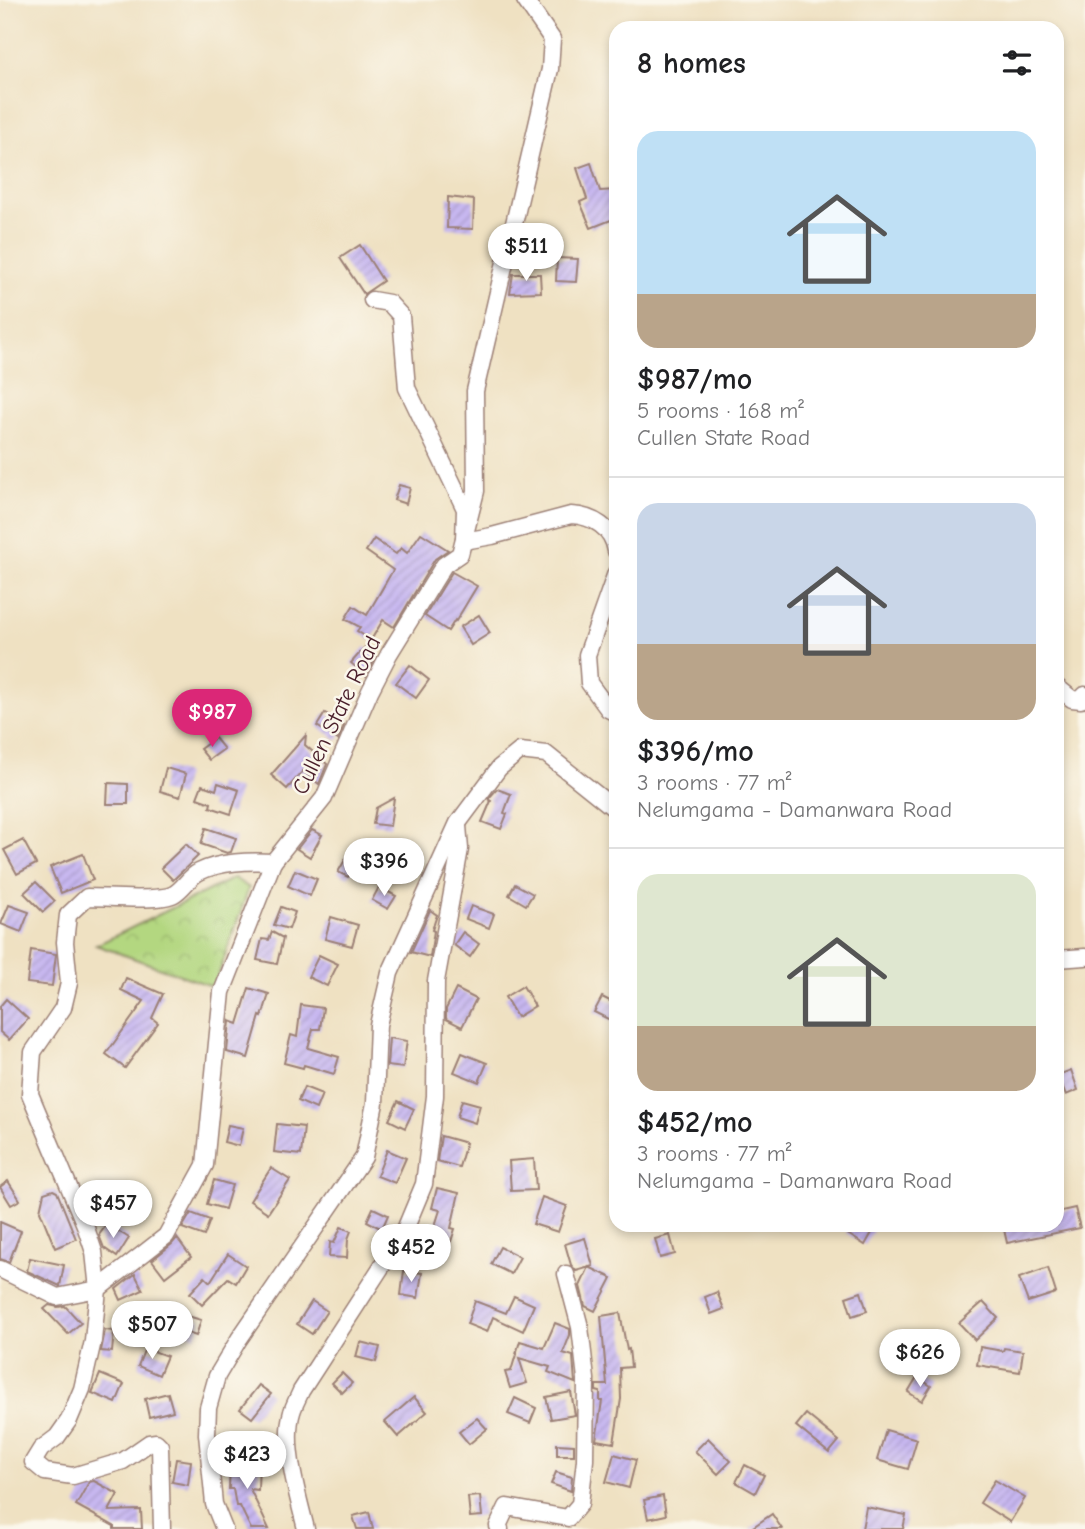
<!DOCTYPE html>
<html lang="en">
<head>
<meta charset="utf-8">
<style>
	:root { --surface:#fff; --page:#f2f2f2; --text:#202124; --muted:#757577; --line:#e0e0e0; --accent:#db2777 }
	body { margin:0; font-family:"Comic Neue",sans-serif; background:var(--page); color:var(--text); height:100vh; display:flex; flex-direction:column; font-size:26px; white-space:nowrap }
	* { box-sizing:border-box; margin:0 }
	p { font-size:23px; color:var(--muted) }
	.icon { flex:none; width:38px; height:38px; fill:none; stroke:currentColor; stroke-width:2; stroke-linecap:round; stroke-linejoin:round }
	.map { position:relative; flex:1; overflow:hidden }
	.sheet { position:absolute; left:609px; top:21px; width:455px; height:1211px; display:flex; flex-direction:column; background:var(--surface); border-radius:21px; box-shadow:0 4px 10px #0003 }
	.sheet>* { flex:none }
	.price { position:absolute; translate:-50% -60px; padding:0 16px; border-radius:24px; background:#fff; color:#222; font-size:23px; line-height:46px; filter:drop-shadow(0 2px 4px #0008) }
	.price::after { content:''; position:absolute; left:50%; top:42px; width:21px; height:16px; margin-left:-10px; background:inherit; clip-path:polygon(0 0,100% 0,50% 100%) }
	.price.current { background:var(--accent); color:#fff }
	ul { padding:0; list-style:none }
	li { display:grid; align-content:center; gap:14px; height:371px; padding:0 28px }
	li+li { border-top:2px solid var(--line) }
	li span { display:grid; place-items:center; height:217px; border-radius:21px; color:#555 }
	li>.icon { margin-inline-start:auto }
	span .icon { width:126px; height:126px; fill:#fffc; stroke-width:1 }
	li b { font-size:30px }
	h2 { display:flex; justify-content:space-between; align-items:center; height:84px; padding:0 28px; font-size:30px }
	.map>svg:first-child { display:block }
</style>
</head>
<body>
<div class="map">
<svg width="1085" height="1529" viewBox="0 0 1085 1529">
	<defs>
		<pattern id="park-crowns" width="20" height="18" patternUnits="userSpaceOnUse" patternTransform="scale(1.75)"><rect width="20" height="18" fill="#b3d780"/><path d="M2 6a3 3 0 1 1 6 0M12 15a3 3 0 1 1 6 0" fill="none" stroke="#9bb86f"/></pattern>
		<pattern id="building-hatch" width="6" height="6" patternUnits="userSpaceOnUse" patternTransform="scale(1.75)"><rect width="6" height="6" fill="#c7b7f0"/><path d="M-1 1l2-2M0 6l6-6M5 7l2-2" fill="none" stroke="#ac9dce"/></pattern>
	</defs>
	<rect width="100%" height="100%" fill="#fbf7ec"/>
	<filter id="ink" filterUnits="userSpaceOnUse"><feTurbulence type="fractalNoise" baseFrequency=".0143" numOctaves="2"/><feDisplacementMap in="SourceGraphic" scale="14" xChannelSelector="R" yChannelSelector="G"/><feConvolveMatrix kernelMatrix="1 2 1 2 8 2 1 2 1" color-interpolation-filters="sRGB"/></filter>
	<filter id="wash" filterUnits="userSpaceOnUse"><feTurbulence type="fractalNoise" baseFrequency=".00686" numOctaves="4" result="noise"/><feDisplacementMap in="SourceGraphic" scale="28" xChannelSelector="R" yChannelSelector="G"/><feGaussianBlur stdDeviation="1.57" result="paint"/><feColorMatrix in="noise" values="0 0 0 0 0 0 0 0 0 0 0 0 0 0 0 0 0 1.4 0 .05"/><feComposite in="paint" operator="in"/></filter>
	<g filter="url(#wash)">
		<rect width="100%" height="100%" fill="#efe1c2"/>
		<polygon fill="url(#park-crowns)" stroke="#7e7b56" stroke-width="2" points="234,878 249,888 214,987 96,945"/>
		<g id="blocks">
			<g fill="url(#building-hatch)">
				<polygon points="591,163 600,191 616,190 616,218 591,228 580,202 587,199 577,168"/>
				<polygon points="448,197 474,200 473,229 447,228"/>
				<polygon points="360,245 383,281 364,294 340,258"/>
				<polygon points="557,258 578,259 576,282 556,281"/>
				<polygon points="513,274 540,274 541,292 510,293"/>
				<polygon points="399,485 410,488 406,504 394,500"/>
				<polygon points="421,533 448,550 435,559 394,627 383,620 371,640 357,631 360,627 345,619 353,606 367,615 393,570 366,551 374,539 396,554 401,548 407,553"/>
				<polygon points="452,572 477,586 456,621 455,620 448,631 425,616"/>
				<polygon points="479,615 490,633 471,645 460,627"/>
				<polygon points="365,647 376,657 366,676 351,663"/>
				<polygon points="410,665 429,680 416,698 396,683"/>
				<polygon points="325,713 344,725 338,740 317,726"/>
				<polygon points="306,735 305,745 327,764 319,784 303,771 287,789 271,775"/>
				<polygon points="215,738 224,749 209,760 200,749"/>
				<polygon points="166,768 186,774 180,797 160,791"/>
				<polygon points="108,783 128,784 128,804 107,804"/>
				<polygon points="218,783 239,790 231,814 210,807 211,803 197,798 202,785 216,790"/>
				<polygon points="497,789 511,794 504,813 507,814 501,829 482,822 491,801 489,800 489,798"/>
				<polygon points="394,798 390,826 373,824 376,808"/>
				<polygon points="206,828 236,838 231,852 227,853 201,844"/>
				<polygon points="312,830 322,835 310,857 297,849"/>
				<polygon points="23,840 36,864 17,874 4,850"/>
				<polygon points="186,844 198,856 173,880 161,868"/>
				<polygon points="353,846 363,852 348,877 338,872"/>
				<polygon points="83,854 93,880 61,893 50,867"/>
				<polygon points="295,870 317,879 310,896 288,886"/>
				<polygon points="36,882 55,901 43,912 24,893"/>
				<polygon points="515,884 533,894 526,905 509,895"/>
				<polygon points="379,887 396,896 388,909 372,900"/>
				<polygon points="9,905 29,912 21,932 1,924"/>
				<polygon points="471,906 494,914 489,928 466,919"/>
				<polygon points="281,907 295,912 289,929 274,925"/>
				<polygon points="430,910 437,915 432,930 434,931 430,957 411,952"/>
				<polygon points="331,917 358,925 352,946 325,939"/>
				<polygon points="272,932 283,938 277,964 257,960 262,939 269,940"/>
				<polygon points="463,932 479,944 470,957 454,945"/>
				<polygon points="31,950 56,954 52,986 27,983"/>
				<polygon points="319,955 338,964 327,986 308,977"/>
				<polygon points="126,978 163,994 152,1018 158,1023 125,1068 106,1054 144,1001 121,990"/>
				<polygon points="523,986 535,1006 517,1017 505,997"/>
				<polygon points="249,988 269,994 262,1017 260,1016 248,1058 227,1052 230,1021 238,1024"/>
				<polygon points="456,989 476,999 462,1027 446,1019 446,1009"/>
				<polygon points="602,997 616,1004 616,1023 594,1012"/>
				<polygon points="6,999 28,1019 9,1040 0,1032 0,1006"/>
				<polygon points="301,1005 323,1008 320,1029 313,1029 308,1048 339,1057 334,1074 304,1065 303,1068 284,1063 291,1035 297,1037"/>
				<polygon points="389,1038 407,1041 403,1068 387,1066"/>
				<polygon points="462,1053 487,1063 479,1082 454,1072"/>
				<polygon points="1071,1070 1078,1090 1066,1095 1058,1075"/>
				<polygon points="304,1087 322,1094 316,1109 298,1101"/>
				<polygon points="462,1100 480,1105 475,1123 457,1117"/>
				<polygon points="398,1101 414,1109 405,1128 389,1120"/>
				<polygon points="277,1124 304,1127 301,1155 274,1152"/>
				<polygon points="228,1125 243,1128 239,1146 224,1142"/>
				<polygon points="441,1136 466,1143 459,1167 437,1161"/>
				<polygon points="387,1150 406,1158 395,1183 377,1176"/>
				<polygon points="534,1159 536,1190 511,1191 509,1161"/>
				<polygon points="271,1168 290,1180 268,1213 250,1201"/>
				<polygon points="214,1180 232,1185 225,1209 207,1204"/>
				<polygon points="8,1181 20,1200 11,1205 0,1187"/>
				<polygon points="437,1188 459,1193 451,1228 455,1229 447,1254 428,1248 440,1210 432,1208"/>
				<polygon points="53,1190 57,1192 76,1239 55,1248 40,1211 44,1193"/>
				<polygon points="110,1191 150,1201 146,1217 106,1208"/>
				<polygon points="542,1197 567,1206 558,1232 533,1224"/>
				<polygon points="373,1208 388,1215 382,1229 367,1221"/>
				<polygon points="1075,1208 1080,1228 1007,1243 1003,1225 1057,1225 1057,1212"/>
				<polygon points="191,1213 210,1220 204,1236 182,1228"/>
				<polygon points="0,1222 21,1231 9,1262 0,1259"/>
				<polygon points="107,1224 129,1238 117,1257 104,1248 99,1235"/>
				<polygon points="851,1225 864,1225 873,1231 865,1245 846,1233"/>
				<polygon points="341,1227 351,1231 348,1239 347,1258 329,1257 330,1242 334,1243"/>
				<polygon points="670,1235 675,1254 660,1258 655,1239"/>
				<polygon points="177,1238 191,1257 165,1277 152,1260 172,1244"/>
				<polygon points="585,1238 593,1266 576,1271 571,1265 565,1244"/>
				<polygon points="500,1247 520,1257 511,1274 491,1264"/>
				<polygon points="228,1254 246,1266 236,1283 228,1278 202,1305 190,1293 205,1277 210,1282"/>
				<polygon points="30,1258 64,1265 60,1286 27,1271"/>
				<polygon points="589,1267 612,1278 595,1311 585,1306 580,1286"/>
				<polygon points="1048,1268 1056,1293 1028,1302 1019,1278"/>
				<polygon points="404,1271 422,1273 418,1298 401,1295"/>
				<polygon points="135,1274 143,1290 121,1300 116,1289"/>
				<polygon points="717,1292 724,1309 711,1314 705,1297"/>
				<polygon points="861,1292 867,1311 852,1316 846,1297"/>
				<polygon points="514,1296 534,1305 523,1331 493,1317 487,1332 467,1324 475,1301 506,1313"/>
				<polygon points="312,1301 327,1311 312,1334 297,1324"/>
				<polygon points="983,1302 998,1318 975,1340 959,1323"/>
				<polygon points="49,1305 58,1307 65,1306 81,1323 68,1334 44,1309"/>
				<polygon points="134,1312 153,1325 143,1341 123,1327"/>
				<polygon points="178,1313 201,1320 196,1336 173,1328"/>
				<polygon points="620,1313 627,1350 629,1349 631,1367 620,1368 621,1399 614,1443 596,1440 602,1401 600,1401 600,1392 596,1391 596,1385 607,1385 601,1316"/>
				<polygon points="555,1323 570,1329 570,1335 563,1353 573,1356 575,1383 548,1372 550,1367 519,1358 527,1383 510,1388 505,1372 511,1371 520,1341 544,1348"/>
				<polygon points="105,1330 114,1331 112,1352 101,1351"/>
				<polygon points="360,1342 380,1347 376,1362 356,1357"/>
				<polygon points="980,1347 1003,1351 1004,1348 1023,1351 1020,1372 977,1365"/>
				<polygon points="145,1348 167,1356 159,1375 138,1366"/>
				<polygon points="342,1373 352,1383 342,1393 332,1383"/>
				<polygon points="100,1374 124,1384 116,1403 92,1393"/>
				<polygon points="917,1377 931,1386 922,1401 908,1392"/>
				<polygon points="259,1385 271,1394 252,1418 240,1409"/>
				<polygon points="571,1392 575,1415 551,1419 546,1397"/>
				<polygon points="168,1393 173,1411 149,1417 145,1399"/>
				<polygon points="414,1397 427,1412 398,1437 385,1422"/>
				<polygon points="515,1398 536,1408 530,1423 508,1414"/>
				<polygon points="806,1414 839,1441 829,1453 796,1426"/>
				<polygon points="477,1418 487,1429 469,1444 459,1432"/>
				<polygon points="886,1430 917,1439 908,1469 877,1460"/>
				<polygon points="708,1438 731,1461 718,1474 695,1451"/>
				<polygon points="557,1444 574,1445 574,1455 557,1455"/>
				<polygon points="614,1454 636,1460 629,1488 606,1482"/>
				<polygon points="176,1459 191,1461 188,1485 172,1482"/>
				<polygon points="230,1460 259,1461 258,1490 250,1489 269,1529 251,1529 240,1506 236,1506 233,1489 229,1489"/>
				<polygon points="745,1465 764,1475 755,1493 736,1482"/>
				<polygon points="556,1472 572,1477 571,1491 551,1484"/>
				<polygon points="995,1480 1025,1498 1010,1522 980,1503"/>
				<polygon points="94,1481 118,1494 109,1511 141,1510 142,1529 114,1529 114,1526 76,1505 89,1482"/>
				<polygon points="480,1496 482,1516 470,1517 468,1497"/>
				<polygon points="663,1496 666,1515 648,1519 644,1500"/>
				<polygon points="866,1507 906,1515 903,1529 862,1529"/>
				<polygon points="369,1512 373,1529 357,1529 353,1516"/>
				<polygon points="772,1514 782,1529 750,1529"/>
			</g>
		</g>
	</g>
	<g filter="url(#ink)">
		<use href="#blocks" fill-opacity="0" stroke="#9c8076" stroke-width="2"/>
		<g fill="none" stroke-linecap="round" stroke-linejoin="round">
			<defs>
				<g id="minor">
					<path d="M372,300L389,303L401,316L407,388L465,509L464,541L492,536L571,515C593,516 613,528 616,551"/>
					<polyline points="616,573 587,655 589,683 608,709 616,713"/>
					<polyline points="1057,687 1072,699 1081,700 1085,695"/>
					<polyline points="1057,959 1085,957"/>
					<polyline points="0,1269 57,1297 98,1289 166,1236 205,1165 222,992 273,862"/>
					<path d="M162,1529L160,1446L156,1442L149,1443L123,1461L73,1476L45,1472L33,1462L41,1449L57,1437L69,1420L82,1389L93,1341L98,1289L94,1252L85,1225L30,1094L33,1052L63,1008L69,983L65,942L68,915L87,897C106,897 160,902 174,894C183,889 189,877 199,872C221,861 249,861 273,862L324,798L370,691L389,654L444,565L460,554L476,491L475,391L550,69L552,39L525,0"/>
					<polyline points="224,1529 214,1504 207,1434 208,1408 217,1376 239,1339 364,1157 375,1103 378,1025 390,973 458,823 499,768 520,751 546,754 616,810"/>
					<path d="M306,1529C298,1496 282,1444 292,1412C294,1405 298,1398 301,1391L404,1232L424,1184L435,1096L436,981L460,849L458,826"/>
					<polyline points="500,1529 498,1526 507,1507 568,1518 580,1504 585,1460 586,1379 580,1327 566,1274"/>
				</g>
			</defs>
			<use href="#minor" stroke="#9c8076" stroke-width="19"/>
			<use href="#minor" stroke="#fff" stroke-width="16"/>
		</g>
	</g>
	<g text-anchor="middle" stroke-width="5" stroke-linejoin="round" paint-order="stroke">
		<g font-size="23" fill="#4a1f2b" stroke="#fbf7ec">
			<text transform="translate(336 715) rotate(-64)" y="8">Cullen State Road</text>
		</g>
	</g>
</svg>
<b class="price" style="left:526px;top:283px">$511</b>
<b class="price current" style="left:212px;top:749px">$987</b>
<b class="price" style="left:384px;top:898px">$396</b>
<b class="price" style="left:113px;top:1240px">$457</b>
<b class="price" style="left:411px;top:1284px">$452</b>
<b class="price" style="left:152px;top:1361px">$507</b>
<b class="price" style="left:920px;top:1389px">$626</b>
<b class="price" style="left:247px;top:1491px">$423</b>
<section class="sheet">
<h2>8 homes<svg class="icon" aria-label="filters" viewBox="0 0 24 24"><path d="M4 7h16M4 17h16"/><circle cx="9" cy="7" r="2"/><circle cx="15" cy="17" r="2"/></svg></h2>
<ul>
<li><span style="background:linear-gradient(#bfe0f5 75%,#b9a48a 0)"><svg class="icon" aria-label="home" viewBox="0 0 24 24"><path d="M3 11l9-7 9 7M6 9v11h12V9"/></svg></span><div><b>$987/mo</b><p>5 rooms · 168 m²</p><p>Cullen State Road</p></div></li>
<li><span style="background:linear-gradient(#c9d6e8 65%,#b9a48a 0)"><svg class="icon" aria-label="home" viewBox="0 0 24 24"><path d="M3 11l9-7 9 7M6 9v11h12V9"/></svg></span><div><b>$396/mo</b><p>3 rooms · 77 m²</p><p>Nelumgama - Damanwara Road</p></div></li>
<li><span style="background:linear-gradient(#dfe7d0 70%,#b9a48a 0)"><svg class="icon" aria-label="home" viewBox="0 0 24 24"><path d="M3 11l9-7 9 7M6 9v11h12V9"/></svg></span><div><b>$452/mo</b><p>3 rooms · 77 m²</p><p>Nelumgama - Damanwara Road</p></div></li>
</ul>
</section>
</div>
</body>
</html>
